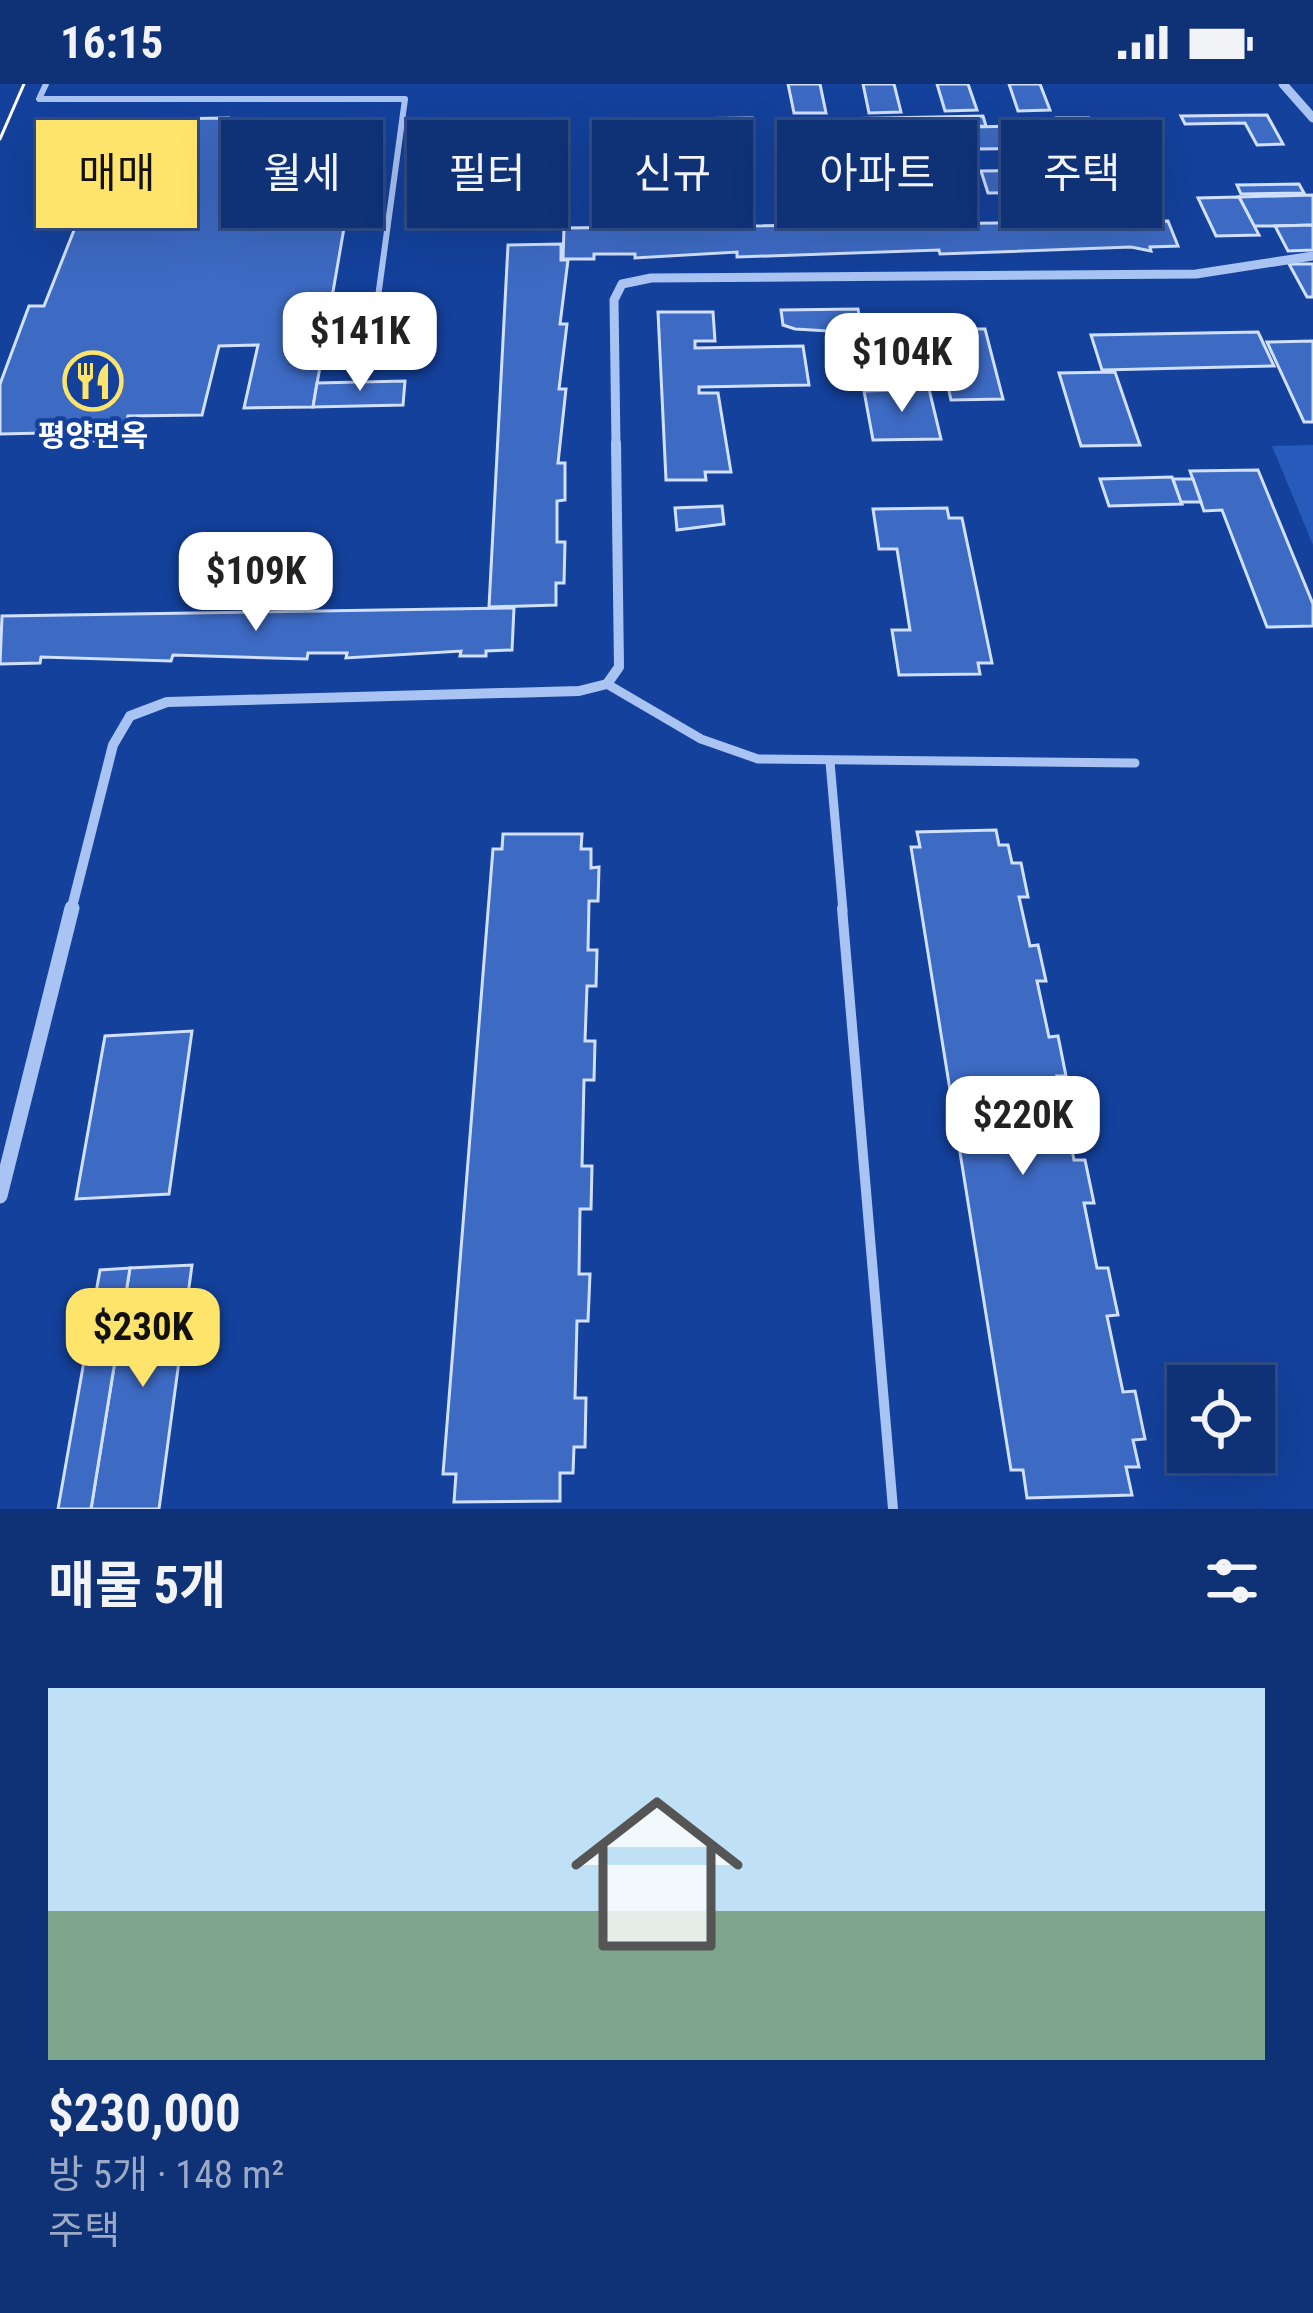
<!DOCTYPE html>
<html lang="ko">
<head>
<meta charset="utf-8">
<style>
	:root { --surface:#0f3175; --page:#18397a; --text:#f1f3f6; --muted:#9ba9c5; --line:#2f4c87; --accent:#ffe46b }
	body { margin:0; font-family:"Roboto Condensed","Noto Sans KR",sans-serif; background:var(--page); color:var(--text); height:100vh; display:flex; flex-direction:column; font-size:45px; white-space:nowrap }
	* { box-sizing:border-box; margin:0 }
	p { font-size:39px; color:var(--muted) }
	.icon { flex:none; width:66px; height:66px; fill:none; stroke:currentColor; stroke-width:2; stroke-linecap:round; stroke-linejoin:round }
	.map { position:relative; height:1425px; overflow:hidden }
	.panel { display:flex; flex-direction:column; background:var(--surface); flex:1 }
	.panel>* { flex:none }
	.hud { position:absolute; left:36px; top:36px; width:1242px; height:108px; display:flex; gap:24px }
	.buttons { position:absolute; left:1167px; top:1281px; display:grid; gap:24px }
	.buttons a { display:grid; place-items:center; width:108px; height:108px; border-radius:0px; background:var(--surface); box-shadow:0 12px 48px #0002,0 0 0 3px var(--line); font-size:60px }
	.price { position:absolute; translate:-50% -102px; padding:0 27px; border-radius:24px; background:#fff; color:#222; font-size:39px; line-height:78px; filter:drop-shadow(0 3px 6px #0008) }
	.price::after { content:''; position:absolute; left:50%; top:72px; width:36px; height:27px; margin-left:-18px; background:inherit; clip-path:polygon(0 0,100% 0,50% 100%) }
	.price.active { background:var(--accent); color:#111 }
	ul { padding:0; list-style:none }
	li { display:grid; align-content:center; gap:24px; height:636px; padding:0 48px }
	li span { display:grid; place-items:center; height:372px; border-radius:0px; color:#555 }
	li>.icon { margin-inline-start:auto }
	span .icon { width:216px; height:216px; fill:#fffc; stroke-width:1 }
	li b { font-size:51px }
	h2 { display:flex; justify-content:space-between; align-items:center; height:144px; padding:0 48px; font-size:51px }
	.chip { padding:0 42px; border-radius:0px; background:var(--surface); box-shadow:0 12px 48px #0002,0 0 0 3px var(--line); font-size:42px; line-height:108px }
	.chip.active { background:var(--accent); color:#111 }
	.status { display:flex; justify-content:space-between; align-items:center; height:84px; padding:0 60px; background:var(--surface); direction:ltr }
	.status svg { height:33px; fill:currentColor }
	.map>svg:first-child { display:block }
</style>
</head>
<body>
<div class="status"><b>16:15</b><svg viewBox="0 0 49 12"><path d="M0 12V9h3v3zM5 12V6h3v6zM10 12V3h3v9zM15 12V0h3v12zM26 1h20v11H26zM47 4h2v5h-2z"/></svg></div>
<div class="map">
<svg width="1313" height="1425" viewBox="0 0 1313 1425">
	<rect width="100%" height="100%" fill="#14419c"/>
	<polygon fill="#275aba" points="1313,361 1313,461 1272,362"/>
	<g fill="#3d6ac3" stroke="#d1e0fd" stroke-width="3">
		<polygon points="788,0 820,0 826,29 794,29"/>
		<polygon points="863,0 894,0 901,28 869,29"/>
		<polygon points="937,0 968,0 977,26 945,27"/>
		<polygon points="1009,0 1040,0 1050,26 1018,27"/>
		<polygon points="1267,31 1283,60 1257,61 1245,39 1185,40 1181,32"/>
		<polygon points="983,32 986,42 858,44 860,53 840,54 836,35"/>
		<polygon points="228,34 221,59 305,58 308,47 361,46 313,323 244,324 258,261 219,262 202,331 128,332 121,357 87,357 89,348 0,350 0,300 29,222 44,222 90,106 133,105 157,35"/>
		<polygon points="752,34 754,50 672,51 671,35"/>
		<polygon points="1057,34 1089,34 1103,67 1070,68"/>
		<polygon points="671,35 676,98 606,99 605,36"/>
		<polygon points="429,41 483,41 478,98 421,98"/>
		<polygon points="1054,41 1062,64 979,65 972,43"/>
		<polygon points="861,62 872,116 850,116 840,63"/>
		<polygon points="1070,78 1103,78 1117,110 1083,111"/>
		<polygon points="1066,86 1074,108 988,109 981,87"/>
		<polygon points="956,97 961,115 872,116 868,98"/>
		<polygon points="1299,100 1304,109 1241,110 1237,101"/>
		<polygon points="1313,111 1313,141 1275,142 1254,142 1239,113"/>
		<polygon points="1239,113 1259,151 1216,152 1198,114"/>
		<polygon points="1168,137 1178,162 1150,163 1151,167 1131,163 940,170 939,166 737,173 737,168 635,174 635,170 594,170 594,175 563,175 564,144"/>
		<polygon points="1313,141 1313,166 1288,167 1275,142"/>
		<polygon points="561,160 561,176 568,176 560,240 567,240 559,305 566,305 558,379 565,379 565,416 557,417 557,458 565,458 564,499 556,499 556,521 489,523 508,161"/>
		<polygon points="1289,180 1313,180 1313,213 1307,213"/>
		<polygon points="858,225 862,249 795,245 783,241 781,226"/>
		<polygon points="658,228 713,228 715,257 695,257 695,264 803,262 809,301 699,303 699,309 718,309 731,388 705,388 706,396 666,396"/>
		<polygon points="935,245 985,245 1003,315 951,316"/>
		<polygon points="1258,248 1274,282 1102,286 1091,251"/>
		<polygon points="1313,257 1313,338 1304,338 1267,258"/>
		<polygon points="1115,288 1140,361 1081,362 1059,289"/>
		<polygon points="405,297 403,321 313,323 317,299"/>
		<polygon points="929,305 941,355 873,356 864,307"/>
		<polygon points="1258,386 1313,520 1313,542 1267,543 1222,426 1204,427 1190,387"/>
		<polygon points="1172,393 1182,420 1109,422 1100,395"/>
		<polygon points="1173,395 1193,395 1201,418 1181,418"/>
		<polygon points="722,422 724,440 677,446 675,424"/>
		<polygon points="947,424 949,434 962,434 992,579 978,579 980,590 899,591 892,546 910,546 897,465 879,465 873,425"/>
		<polygon points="514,524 512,566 486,567 486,572 460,572 461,567 346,574 347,569 308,569 307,575 173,571 171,577 41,573 40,579 0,580 2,532"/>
		<polygon points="996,746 999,761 1008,761 1012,779 1021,779 1028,813 1019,813 1030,862 1038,861 1046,897 1037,897 1049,953 1058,952 1066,992 1057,992 1074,1076 1085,1076 1094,1119 1084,1119 1097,1184 1108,1184 1118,1231 1107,1232 1123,1308 1135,1307 1145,1355 1133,1356 1139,1383 1126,1383 1132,1411 1027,1414 1023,1386 1011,1386 911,763 920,763 917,748"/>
		<polygon points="503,750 582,750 581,765 591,765 591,784 599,783 598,817 589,817 588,866 597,866 596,902 587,902 585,957 595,957 594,996 584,996 582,1082 592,1082 591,1125 580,1125 579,1190 590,1190 588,1237 577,1237 575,1314 586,1314 585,1363 574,1363 573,1389 560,1389 560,1417 454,1418 456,1390 443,1390 493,765 502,765"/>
		<polygon points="192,947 169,1110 76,1115 105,952"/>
		<polygon points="192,1181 159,1425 91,1425 130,1184"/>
		<polygon points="130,1184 91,1425 58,1425 100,1186"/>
	</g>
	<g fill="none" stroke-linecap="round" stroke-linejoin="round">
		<polyline stroke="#a9c3f3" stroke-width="6" points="46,0 39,15 405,15 378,213"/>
		<g stroke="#a9c3f3" stroke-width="9">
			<polyline points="607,600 701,655 758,675 1135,679"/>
			<polyline points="830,678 843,827"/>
		</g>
		<polyline stroke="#a9c3f3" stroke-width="10" points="842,824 893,1425"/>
		<g stroke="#a9c3f3" stroke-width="9">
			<polyline points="1283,0 1313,34"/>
			<polyline points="616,362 614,216 622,200 651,194 1196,190 1313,172"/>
		</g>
		<polyline stroke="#a9c3f3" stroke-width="10" points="71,827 113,661 130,632 167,618 579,607 607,600 619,583 616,359"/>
		<polyline stroke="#a9c3f3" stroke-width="15" points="0,1112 72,824"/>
		<polyline stroke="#fff" stroke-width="3" points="0,55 24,0"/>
	</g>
	<defs>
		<symbol id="restaurant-ring" viewBox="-11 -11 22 22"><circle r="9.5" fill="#14419c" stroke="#ffe46b" stroke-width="1.5"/><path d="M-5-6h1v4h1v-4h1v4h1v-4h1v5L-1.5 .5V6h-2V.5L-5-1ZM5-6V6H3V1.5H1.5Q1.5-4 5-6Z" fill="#ffe46b"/></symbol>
	</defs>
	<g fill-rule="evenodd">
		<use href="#restaurant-ring" x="60" y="264" width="66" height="66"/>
	</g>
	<g text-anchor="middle" stroke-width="9" stroke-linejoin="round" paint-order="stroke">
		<g font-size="30" font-weight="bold" fill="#fff" stroke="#14419c">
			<text x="93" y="362">평양면옥</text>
		</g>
	</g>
</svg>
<div class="buttons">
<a><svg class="icon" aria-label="locate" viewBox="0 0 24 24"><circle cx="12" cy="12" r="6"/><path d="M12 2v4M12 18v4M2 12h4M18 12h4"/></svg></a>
</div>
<b class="price" style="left:360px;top:310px">$141K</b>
<b class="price" style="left:902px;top:331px">$104K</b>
<b class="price" style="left:256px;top:550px">$109K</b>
<b class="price" style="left:1023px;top:1094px">$220K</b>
<b class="price active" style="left:143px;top:1306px">$230K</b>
<div class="hud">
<a class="chip active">매매</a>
<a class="chip">월세</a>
<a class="chip">필터</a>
<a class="chip">신규</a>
<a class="chip">아파트</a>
<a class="chip">주택</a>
</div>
</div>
<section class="panel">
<h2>매물 5개<svg class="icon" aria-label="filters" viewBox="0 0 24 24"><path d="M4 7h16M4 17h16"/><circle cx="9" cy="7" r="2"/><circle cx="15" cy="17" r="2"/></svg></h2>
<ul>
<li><span style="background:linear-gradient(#bfe0f5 60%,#7fa58c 0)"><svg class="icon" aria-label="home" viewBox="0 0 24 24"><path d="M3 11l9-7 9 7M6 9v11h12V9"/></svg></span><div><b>$230,000</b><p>방 5개 · 148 m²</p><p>주택</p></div></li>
</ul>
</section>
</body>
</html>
